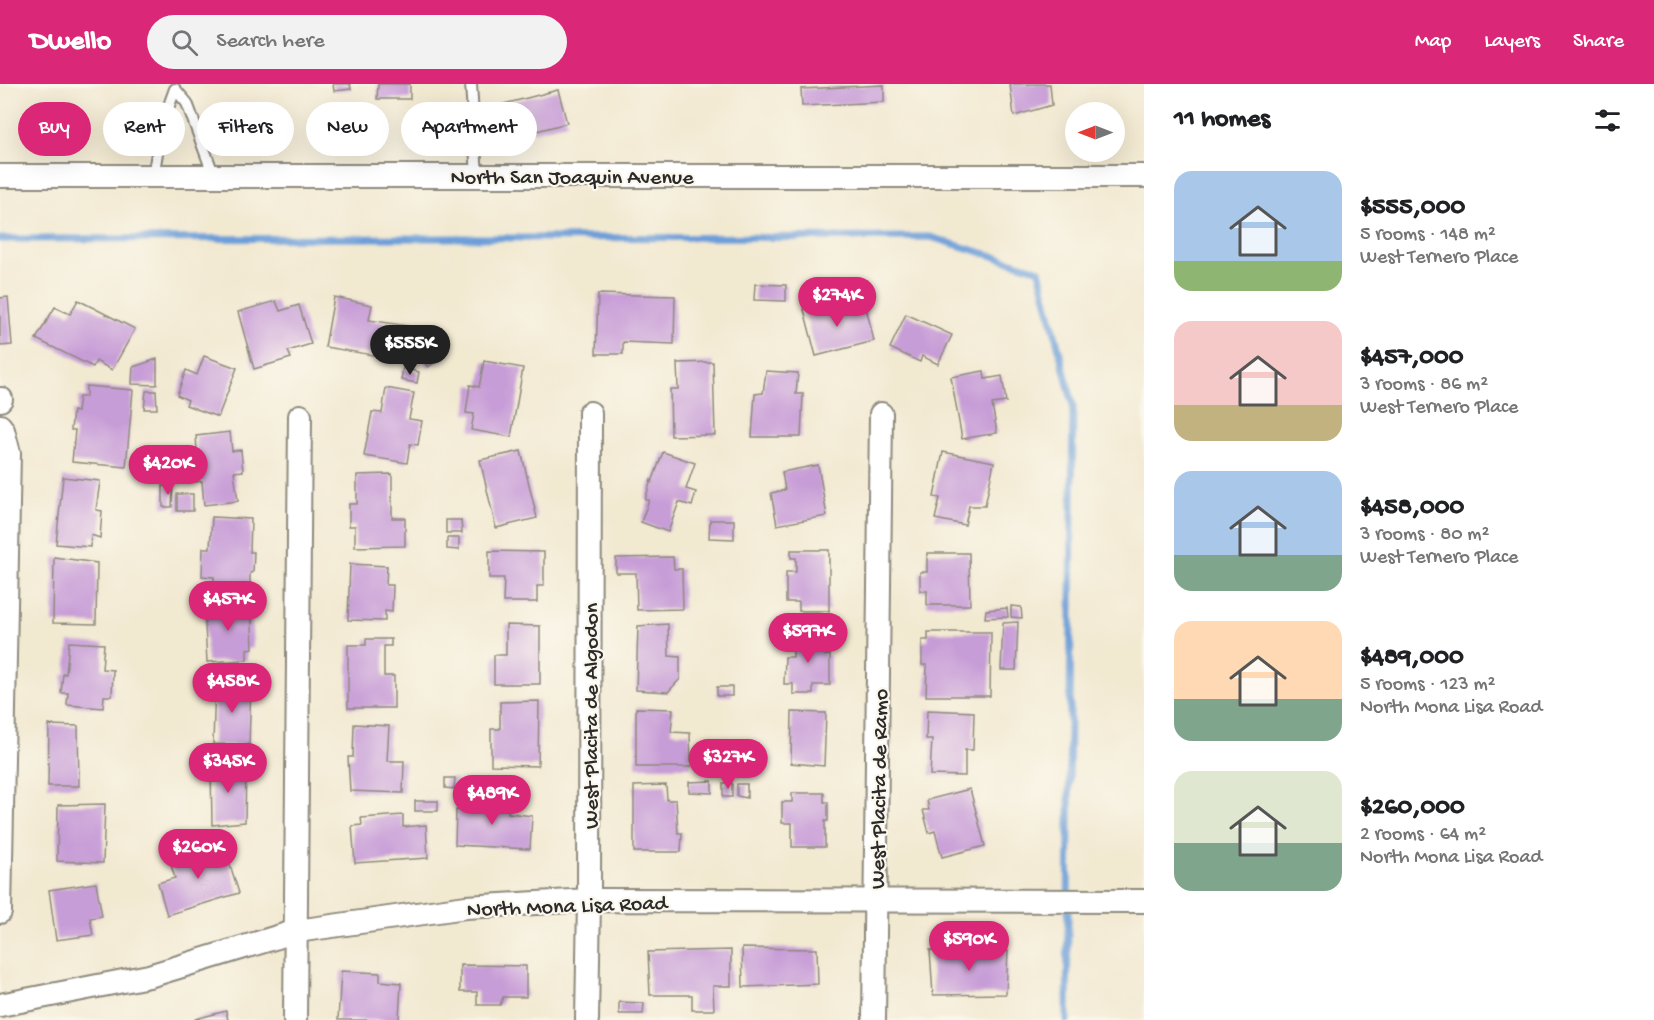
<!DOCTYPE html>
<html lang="en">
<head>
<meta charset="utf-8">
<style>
	:root { --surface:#fff; --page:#f2f2f2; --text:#202124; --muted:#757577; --accent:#db2777 }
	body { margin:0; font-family:"Gochi Hand",sans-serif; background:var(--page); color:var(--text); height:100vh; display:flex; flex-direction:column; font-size:22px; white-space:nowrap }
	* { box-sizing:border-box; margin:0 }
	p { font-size:20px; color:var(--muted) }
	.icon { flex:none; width:33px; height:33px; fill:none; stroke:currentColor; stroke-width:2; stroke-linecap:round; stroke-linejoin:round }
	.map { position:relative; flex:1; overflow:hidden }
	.drawer { display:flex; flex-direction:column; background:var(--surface); width:510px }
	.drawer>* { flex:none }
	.top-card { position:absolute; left:18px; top:18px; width:570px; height:54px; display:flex; gap:12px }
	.needle { width:39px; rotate:270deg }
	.tools { position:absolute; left:1065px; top:18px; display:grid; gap:12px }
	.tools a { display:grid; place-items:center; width:60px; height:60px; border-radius:50%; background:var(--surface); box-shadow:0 6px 24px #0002; font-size:30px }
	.price { position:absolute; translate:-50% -51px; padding:0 14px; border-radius:21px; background:var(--accent); color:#fff; font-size:20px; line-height:39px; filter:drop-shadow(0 2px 3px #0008) }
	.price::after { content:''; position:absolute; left:50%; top:36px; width:18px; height:14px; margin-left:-9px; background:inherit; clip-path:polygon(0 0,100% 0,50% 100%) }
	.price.current { background:#222; color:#fff }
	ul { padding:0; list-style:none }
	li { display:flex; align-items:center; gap:18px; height:150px; padding:0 30px }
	li span { display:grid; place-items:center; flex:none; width:168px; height:120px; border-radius:18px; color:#555 }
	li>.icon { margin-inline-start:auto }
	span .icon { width:72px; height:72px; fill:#fffc; stroke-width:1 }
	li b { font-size:26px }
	h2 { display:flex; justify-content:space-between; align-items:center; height:72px; padding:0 30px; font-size:26px }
	.chip { padding:0 21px; border-radius:27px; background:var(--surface); box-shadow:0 6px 24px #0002; font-size:21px; line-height:54px }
	.chip.current { background:var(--accent); color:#fff }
	header { display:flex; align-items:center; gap:36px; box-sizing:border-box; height:84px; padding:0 30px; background:var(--accent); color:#fff }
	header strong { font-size:28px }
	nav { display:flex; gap:33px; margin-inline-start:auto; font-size:21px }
	.search { width:420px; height:54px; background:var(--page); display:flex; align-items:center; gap:15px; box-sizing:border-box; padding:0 21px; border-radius:33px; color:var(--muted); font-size:22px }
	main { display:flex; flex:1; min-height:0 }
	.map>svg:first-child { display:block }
</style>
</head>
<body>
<header>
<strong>Dwello</strong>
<div class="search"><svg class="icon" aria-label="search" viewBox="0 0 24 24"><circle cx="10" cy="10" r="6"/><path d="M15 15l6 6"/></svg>Search here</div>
<nav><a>Map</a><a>Layers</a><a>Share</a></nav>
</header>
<main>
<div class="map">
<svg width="1144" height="936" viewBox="0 0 1144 936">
	<rect width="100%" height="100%" fill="#fbf7ec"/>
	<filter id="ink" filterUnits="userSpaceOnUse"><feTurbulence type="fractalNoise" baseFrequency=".0167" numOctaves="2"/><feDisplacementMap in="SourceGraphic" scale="12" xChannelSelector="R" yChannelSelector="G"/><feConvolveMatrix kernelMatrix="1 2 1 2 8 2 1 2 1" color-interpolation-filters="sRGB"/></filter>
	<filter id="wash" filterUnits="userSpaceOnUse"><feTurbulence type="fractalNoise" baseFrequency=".008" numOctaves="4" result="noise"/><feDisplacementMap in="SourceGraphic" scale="24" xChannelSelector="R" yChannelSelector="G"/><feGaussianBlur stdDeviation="1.35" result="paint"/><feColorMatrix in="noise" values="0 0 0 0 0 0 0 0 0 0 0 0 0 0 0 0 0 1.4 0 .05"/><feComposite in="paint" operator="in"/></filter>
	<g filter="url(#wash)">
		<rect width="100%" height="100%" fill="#f2e9d1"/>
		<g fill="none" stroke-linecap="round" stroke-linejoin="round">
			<polyline stroke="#6d9fd8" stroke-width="7" points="0,155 930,153 1039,186 1073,321 1067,936"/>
		</g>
		<g id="blocks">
			<g fill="#c79dd7">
				<polygon points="333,0 350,0 351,5 334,7"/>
				<polygon points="378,0 410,0 410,15 377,15"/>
				<polygon points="1010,0 1050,0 1052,21 1014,32"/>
				<polygon points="884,1 884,18 802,22 801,5"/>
				<polygon points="558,6 567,39 533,48 530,35 493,45 488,24"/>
				<polygon points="755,200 786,201 786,217 754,216"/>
				<polygon points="598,210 675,212 674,260 623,258 623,270 596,270"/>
				<polygon points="8,213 12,261 0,262 0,214"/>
				<polygon points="334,213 372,221 369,236 408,242 402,276 325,263"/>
				<polygon points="78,216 135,245 112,286 96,277 93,283 36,255 55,223 70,230"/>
				<polygon points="826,216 830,232 866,223 874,257 816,272 803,222"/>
				<polygon points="276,217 280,227 299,221 311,260 288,267 291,274 254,285 238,228"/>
				<polygon points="906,230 952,251 938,280 922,272 920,278 890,264"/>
				<polygon points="437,262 444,272 428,283 421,272"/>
				<polygon points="204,272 237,284 218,333 186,321 188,316 177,311 186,286 197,291"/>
				<polygon points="157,275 157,301 132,300 133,283"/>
				<polygon points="484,277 523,284 511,353 471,346 474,330 466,329 470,301 479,303"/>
				<polygon points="713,278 715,351 671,352 670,305 678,305 677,279"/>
				<polygon points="403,284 419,288 417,299 401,296"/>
				<polygon points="766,287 798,289 796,310 803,310 801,353 752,353 755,310 763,309"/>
				<polygon points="984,287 985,295 1002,292 1006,318 992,320 997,349 962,355 951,293"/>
				<polygon points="86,302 133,306 126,383 72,378 75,346 71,346 73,327 77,328 79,313 86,313"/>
				<polygon points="386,304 414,309 409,335 422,337 418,361 410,360 407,379 364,372 372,328 382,329"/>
				<polygon points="146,307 156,307 157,325 144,325"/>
				<polygon points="230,348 232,367 241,366 243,387 234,388 238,417 204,421 202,397 189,399 185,369 197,367 196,352"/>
				<polygon points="521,367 537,434 496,444 480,376"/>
				<polygon points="663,368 695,379 686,405 696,408 692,422 679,418 668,448 641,438 649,416 645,416 651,396 652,398"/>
				<polygon points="943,368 994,378 985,422 969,422 965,441 935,435 940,414 934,413"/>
				<polygon points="818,381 827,432 777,441 771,409 785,406 782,388"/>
				<polygon points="392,390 392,434 405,434 405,462 355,463 355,442 349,442 349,420 357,420 357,391"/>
				<polygon points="63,393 100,397 96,426 102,427 100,454 91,451 90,463 56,460"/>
				<polygon points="163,402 173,402 172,423 163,423"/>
				<rect x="177" y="410" width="16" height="17"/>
				<polygon points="212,433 251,435 250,468 254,468 253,488 250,489 250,502 214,501 214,493 202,492 203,464 210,464"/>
				<polygon points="446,436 461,436 462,449 446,449"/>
				<polygon points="710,436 734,436 734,455 709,454"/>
				<polygon points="447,454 459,454 459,466 447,465"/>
				<polygon points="791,466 829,466 829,527 799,527 799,518 786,518 786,488 796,488 796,474 791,474"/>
				<polygon points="489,467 544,468 544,502 537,502 537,518 503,518 504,494 489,494"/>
				<polygon points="927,469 969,469 970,521 927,521 927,507 920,507 920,488 927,488"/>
				<polygon points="54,473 97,479 96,540 53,539"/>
				<polygon points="673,473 674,485 682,485 683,525 637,526 636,489 616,489 616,474"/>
				<polygon points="350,480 387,482 386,501 393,501 392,528 385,527 385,537 348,536"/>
				<polygon points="251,520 253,564 247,565 247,576 207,578 204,522"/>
				<polygon points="1011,522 1021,523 1022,534 1011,533"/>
				<polygon points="1007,524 1008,533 985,534 986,526"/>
				<polygon points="1018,538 1016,586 1001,586 1003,539"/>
				<polygon points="668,540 669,572 680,573 680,595 668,608 636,606 638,542"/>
				<polygon points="506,541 540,542 540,600 494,600 494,571 506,571"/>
				<polygon points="928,548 991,548 990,612 926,612 927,581 922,581 922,556 928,556"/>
				<polygon points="793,551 825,551 825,571 830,571 830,601 813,601 813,610 793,610 793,600 784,600 785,573 793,573"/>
				<polygon points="366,555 391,555 391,562 384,562 384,592 394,592 394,624 348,624 348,561 366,561"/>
				<polygon points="69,558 104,560 102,585 113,586 112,612 104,612 103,624 67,621 68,609 61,609 63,589 66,590"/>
				<polygon points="215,598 251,599 249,661 213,660"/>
				<rect x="717" y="603" width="15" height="9"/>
				<polygon points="539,617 538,682 491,681 491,645 500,645 500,618"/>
				<polygon points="636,624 673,625 671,648 690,649 691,683 636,683"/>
				<polygon points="927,626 974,628 973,666 965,666 965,692 930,691 932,655 926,655"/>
				<polygon points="792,628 826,629 824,682 791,679"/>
				<polygon points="354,640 389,642 387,677 404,677 403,709 350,707 348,673 353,673"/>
				<polygon points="49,641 78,642 79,702 48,702"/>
				<polygon points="246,681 245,738 212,741 211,682"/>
				<polygon points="445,694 455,694 454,705 445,704"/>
				<polygon points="712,697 712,709 689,708 689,698"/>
				<rect x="723" y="699" width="9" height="14"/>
				<polygon points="737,700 747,700 747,714 737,712"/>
				<polygon points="666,701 667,716 676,716 678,749 682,749 681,768 634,768 634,702"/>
				<polygon points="970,705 985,762 942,773 935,747 929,749 923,726 929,726 927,716"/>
				<polygon points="792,709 824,709 824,718 828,718 828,737 825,737 825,763 792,763 792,739 782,739 782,718 792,718"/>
				<rect x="415" y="717" width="23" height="10"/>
				<polygon points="466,717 509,718 508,729 532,732 530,765 455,761 456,726 466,728"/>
				<polygon points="105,720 103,779 57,777 58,721"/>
				<polygon points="403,731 403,743 426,741 428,774 355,779 352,742 362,741 361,734"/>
				<polygon points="223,759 239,809 167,831 158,799 175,794 169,775"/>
				<polygon points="96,799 102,832 90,834 93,851 56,856 49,806"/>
				<polygon points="742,864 817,865 818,900 743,903"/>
				<polygon points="731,866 731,902 713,902 714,926 692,926 692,911 650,911 648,868"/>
				<polygon points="930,866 1008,867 1006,910 933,911"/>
				<polygon points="460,881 526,882 526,913 503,913 500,921 477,921 477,908 460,908"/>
				<polygon points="341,887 380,889 380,897 401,899 399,936 338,936"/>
				<polygon points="619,918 644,919 643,930 619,930"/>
				<polygon points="226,927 228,936 195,936 195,935"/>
			</g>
		</g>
	</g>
	<g filter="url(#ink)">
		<use href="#blocks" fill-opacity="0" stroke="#8e8a7e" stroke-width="1.5"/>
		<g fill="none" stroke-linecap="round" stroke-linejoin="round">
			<defs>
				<g id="service">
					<polyline points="471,0 477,92"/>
					<polyline points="153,92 162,41 175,5 187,19 214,92"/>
				</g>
				<g id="minor">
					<polyline points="0,92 1144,92"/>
					<polyline points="0,316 1,315"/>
					<polyline points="0,342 3,346 9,369 0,828"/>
					<polyline points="0,921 149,892 297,847 466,823 589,816 1144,817"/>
					<polyline points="295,936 300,332"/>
					<polyline points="587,936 589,816 590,329"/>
					<polyline points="874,936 881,330"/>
				</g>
			</defs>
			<use href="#service" stroke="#8e8a7e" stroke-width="14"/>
			<use href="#minor" stroke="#8e8a7e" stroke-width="26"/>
			<use href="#service" stroke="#fff" stroke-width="10"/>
			<use href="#minor" stroke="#fff" stroke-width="22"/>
		</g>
	</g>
	<g text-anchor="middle" stroke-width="4.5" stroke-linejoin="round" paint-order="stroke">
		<g font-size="22" fill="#2b2b2b" stroke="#fbf7ec">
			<text x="572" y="99">North San Joaquin Avenue</text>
			<text transform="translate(589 632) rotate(-90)" y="8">West Placita de Algodon</text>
			<text transform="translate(877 705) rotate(-89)" y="8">West Placita de Ramo</text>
			<text transform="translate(567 820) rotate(-2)" y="8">North Mona Lisa Road</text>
		</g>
	</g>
</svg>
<div class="tools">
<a><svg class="needle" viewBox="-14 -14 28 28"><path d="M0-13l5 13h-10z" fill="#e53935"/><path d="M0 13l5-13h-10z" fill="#757577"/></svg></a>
</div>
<b class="price" style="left:837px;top:244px">$274K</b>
<b class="price current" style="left:410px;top:292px">$555K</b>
<b class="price" style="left:168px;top:412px">$420K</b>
<b class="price" style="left:228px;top:548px">$457K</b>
<b class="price" style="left:808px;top:580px">$597K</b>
<b class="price" style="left:232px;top:630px">$458K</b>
<b class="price" style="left:728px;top:706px">$327K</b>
<b class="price" style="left:228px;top:710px">$345K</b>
<b class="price" style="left:492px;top:742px">$489K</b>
<b class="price" style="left:198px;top:796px">$260K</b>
<b class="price" style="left:969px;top:888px">$590K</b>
<div class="top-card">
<a class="chip current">Buy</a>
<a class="chip">Rent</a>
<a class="chip">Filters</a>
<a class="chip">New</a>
<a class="chip">Apartment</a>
</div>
</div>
<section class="drawer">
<h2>11 homes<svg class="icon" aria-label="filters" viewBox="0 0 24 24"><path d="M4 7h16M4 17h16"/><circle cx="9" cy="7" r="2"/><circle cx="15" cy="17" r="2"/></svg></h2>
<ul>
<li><span style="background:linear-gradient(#a9c7e8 75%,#8fb573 0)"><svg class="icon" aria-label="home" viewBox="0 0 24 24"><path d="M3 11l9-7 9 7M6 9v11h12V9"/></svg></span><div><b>$555,000</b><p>5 rooms · 148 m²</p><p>West Ternero Place</p></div></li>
<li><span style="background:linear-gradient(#f6c9c9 70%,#c2b280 0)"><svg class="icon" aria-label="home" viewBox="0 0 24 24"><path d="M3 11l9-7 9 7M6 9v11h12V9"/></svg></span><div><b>$457,000</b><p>3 rooms · 86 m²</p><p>West Ternero Place</p></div></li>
<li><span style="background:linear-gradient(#a9c7e8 70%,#7fa58c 0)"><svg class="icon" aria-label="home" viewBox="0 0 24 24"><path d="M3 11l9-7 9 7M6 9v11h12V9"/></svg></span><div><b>$458,000</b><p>3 rooms · 80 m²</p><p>West Ternero Place</p></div></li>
<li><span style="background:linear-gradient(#ffd9b3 65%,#7fa58c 0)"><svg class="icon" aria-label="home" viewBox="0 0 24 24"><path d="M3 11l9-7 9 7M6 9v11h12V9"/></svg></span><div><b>$489,000</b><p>5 rooms · 123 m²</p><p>North Mona Lisa Road</p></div></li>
<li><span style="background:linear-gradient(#dfe7d0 60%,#7fa58c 0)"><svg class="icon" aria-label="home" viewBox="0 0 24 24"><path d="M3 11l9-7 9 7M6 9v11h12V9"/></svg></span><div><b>$260,000</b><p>2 rooms · 64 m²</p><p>North Mona Lisa Road</p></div></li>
</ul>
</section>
</main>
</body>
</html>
